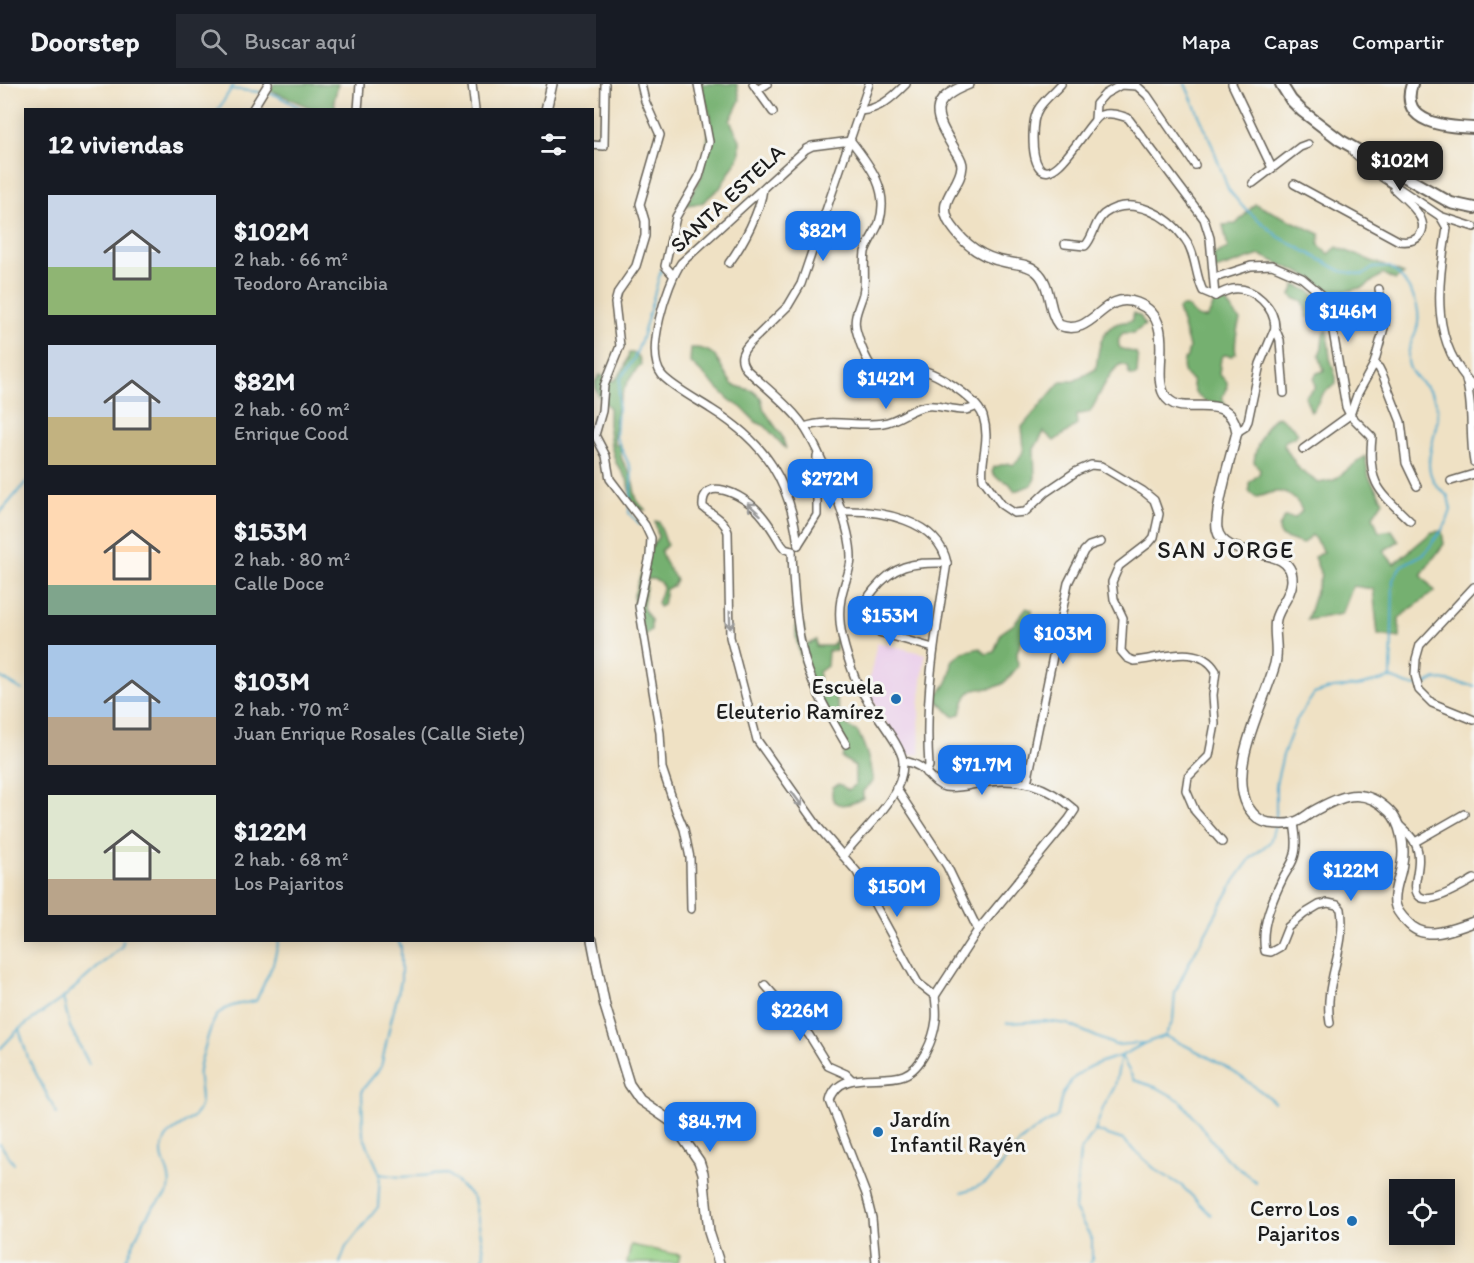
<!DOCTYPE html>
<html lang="es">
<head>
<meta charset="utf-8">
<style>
	:root { --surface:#171b24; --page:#242831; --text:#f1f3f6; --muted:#9ea1a6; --line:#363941; --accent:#1a73e8 }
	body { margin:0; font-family:Itim,sans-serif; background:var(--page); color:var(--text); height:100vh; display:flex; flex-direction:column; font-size:22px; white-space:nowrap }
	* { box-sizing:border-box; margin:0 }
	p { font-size:20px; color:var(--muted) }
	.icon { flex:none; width:33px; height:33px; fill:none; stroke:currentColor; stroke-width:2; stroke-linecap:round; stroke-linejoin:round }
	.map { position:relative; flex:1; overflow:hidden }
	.drawer { position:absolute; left:24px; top:24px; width:570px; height:834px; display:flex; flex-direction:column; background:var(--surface); border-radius:0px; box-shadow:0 3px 15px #0003 }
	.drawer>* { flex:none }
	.buttons { position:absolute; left:1389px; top:1095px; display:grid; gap:12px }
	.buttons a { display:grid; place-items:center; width:66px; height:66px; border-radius:0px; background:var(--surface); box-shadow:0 3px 15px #0003; font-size:30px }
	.price { position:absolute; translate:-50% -51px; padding:0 14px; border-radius:12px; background:var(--accent); color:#fff; font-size:20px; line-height:39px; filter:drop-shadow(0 2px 3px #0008) }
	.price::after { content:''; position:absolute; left:50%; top:36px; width:18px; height:14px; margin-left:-9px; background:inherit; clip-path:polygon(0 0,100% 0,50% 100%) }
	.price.active { background:#222; color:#fff }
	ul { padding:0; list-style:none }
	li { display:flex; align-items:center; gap:18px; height:150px; padding:0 24px }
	li span { display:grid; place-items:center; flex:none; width:168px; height:120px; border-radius:0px; color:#555 }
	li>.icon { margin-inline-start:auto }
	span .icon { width:72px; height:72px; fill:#fffc; stroke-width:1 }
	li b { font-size:26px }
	h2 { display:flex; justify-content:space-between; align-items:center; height:72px; padding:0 24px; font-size:26px }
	header { display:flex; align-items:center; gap:36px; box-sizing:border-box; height:84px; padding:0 30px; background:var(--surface); border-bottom:2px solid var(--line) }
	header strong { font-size:28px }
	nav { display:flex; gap:33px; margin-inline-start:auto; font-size:21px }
	.search { width:420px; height:54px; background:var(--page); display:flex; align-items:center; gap:15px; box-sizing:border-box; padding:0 21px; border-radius:0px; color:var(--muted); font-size:22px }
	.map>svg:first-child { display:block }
</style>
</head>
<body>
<header>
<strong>Doorstep</strong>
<div class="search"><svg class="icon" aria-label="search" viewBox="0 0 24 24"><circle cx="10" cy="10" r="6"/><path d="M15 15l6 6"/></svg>Buscar aquí</div>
<nav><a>Mapa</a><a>Capas</a><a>Compartir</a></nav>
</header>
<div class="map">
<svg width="1474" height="1179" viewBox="0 0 1474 1179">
	<rect width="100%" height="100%" fill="#f6f6f2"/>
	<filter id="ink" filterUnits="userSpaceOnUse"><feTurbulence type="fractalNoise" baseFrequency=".0167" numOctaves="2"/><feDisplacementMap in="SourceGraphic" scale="12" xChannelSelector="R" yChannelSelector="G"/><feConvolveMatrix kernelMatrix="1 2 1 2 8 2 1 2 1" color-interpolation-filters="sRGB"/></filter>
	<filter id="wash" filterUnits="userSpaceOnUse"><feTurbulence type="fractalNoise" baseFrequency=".008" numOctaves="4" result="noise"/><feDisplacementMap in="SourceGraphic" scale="24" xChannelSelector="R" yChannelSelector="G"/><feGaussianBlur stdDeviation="1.35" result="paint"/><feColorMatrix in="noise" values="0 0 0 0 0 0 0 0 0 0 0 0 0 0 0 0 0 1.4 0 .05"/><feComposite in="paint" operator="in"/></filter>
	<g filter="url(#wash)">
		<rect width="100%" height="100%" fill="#efe1c4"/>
		<polygon fill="#ebd1eb" points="877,558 925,570 919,624 920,670 906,671 867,607"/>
		<polygon fill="#91cd82" stroke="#56744f" stroke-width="1.5" points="631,1161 680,1171 678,1179 627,1179"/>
		<g fill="#74b070" stroke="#486646" stroke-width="1.5">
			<polygon points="274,0 338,0 334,17 336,25 313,25 270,6"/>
			<polygon points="700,0 737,0 740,16 730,37 740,56 740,71 720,104 702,119 686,121 702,91 711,34"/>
			<polygon points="1255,120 1320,150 1319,161 1329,170 1337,163 1404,190 1395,196 1383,190 1364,203 1331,211 1314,195 1260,171 1215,186 1213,171 1228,164 1223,141 1236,140"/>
			<path d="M1295,201C1312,207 1333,218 1311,235L1307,232L1303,218L1293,214L1291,211Z"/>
			<path d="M1223,215L1240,236C1237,245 1234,261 1236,269L1232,272L1224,271L1221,274L1219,290L1227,298V304L1222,313L1226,322C1209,319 1193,317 1192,296C1184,292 1182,285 1184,276L1187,273L1189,263L1178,225L1181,223H1188C1193,230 1198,237 1208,233L1214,219Z"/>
			<path d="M1134,229L1141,233L1145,241L1134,249H1123C1119,253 1117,258 1120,264L1136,269L1138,275L1137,291L1132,292L1129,290L1127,282L1121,280C1107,289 1099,314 1090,328L1076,331L1077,341L1054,357L1044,348L1034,365L1035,394L1032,401L1015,407L1009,399L997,394L992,388L994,383L1008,379L1013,381C1028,369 1023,359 1022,343L1061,297H1074L1096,285C1098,270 1099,247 1116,240C1120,238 1126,238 1131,237Z"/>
			<path d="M1327,246L1330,274L1336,293V300C1332,304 1326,305 1323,310C1318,316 1317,323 1311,328L1305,312L1315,304L1314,294L1317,289L1324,287L1319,271L1322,263L1323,250Z"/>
			<path d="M691,264C720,263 718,283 733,301L753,307L761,314L764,326L782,352L786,365L765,342L756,338L742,324L730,316L690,278Z"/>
			<path d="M629,269H633L639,273L641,280C619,305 614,327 614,360L621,362C619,379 626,380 631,392C637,407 631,414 646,426H638L631,415L627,395L616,379L611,362L609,347V323C600,315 596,311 595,298L600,291L614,297C624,286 626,282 629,269Z"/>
			<path d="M1279,332C1285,338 1294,342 1298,349L1295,353L1285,357L1284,362L1300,386L1319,399L1334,396L1365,372L1369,393L1383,417L1373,432L1379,448L1392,446L1399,457L1383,467L1394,480L1432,448L1442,447L1444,460L1421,491L1435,507L1399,534L1400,554L1378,551L1373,505L1353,502L1342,530L1307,536L1321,491L1314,473L1324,468L1312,451L1302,460L1280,452L1279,444L1284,433L1295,434L1302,427C1299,417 1287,406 1275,408C1269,409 1262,412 1256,413L1249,407V399L1259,390L1260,386L1254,378C1255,365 1266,335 1279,332Z"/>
			<path d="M655,437L659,438L667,461L661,467C663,481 671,485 676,496L673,502L666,505L663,521L659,523L657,519L663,503C660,496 655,495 647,495L643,524L651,536V546L645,552L633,514L648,468L658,453Z"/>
			<path d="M1026,524L1032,526L1031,535L1017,568L1018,583C1012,588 1009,596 1002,600C982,612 968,592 961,630L953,632L939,618L937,611C948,601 951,591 952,577L963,568L980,564L986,570L994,568L1001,549L1014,540Z"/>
			<path d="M798,537L804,542L803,560H809L816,556V562H832L836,554V566L828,567L827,582L819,588V600L823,605H831C844,627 833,636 858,648C865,662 871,682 873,697L863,707V714C849,722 827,727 833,703L839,700L848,706L855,701V682L842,674L847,660C836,642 822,624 812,604C806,592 790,548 798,537Z"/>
		</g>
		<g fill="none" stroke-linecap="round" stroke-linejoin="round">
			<g stroke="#4faacd" stroke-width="2">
				<path d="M1185,0L1211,58L1228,105L1242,122L1279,153L1341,187L1363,191L1373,184L1390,183C1407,197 1425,223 1416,247C1412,257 1407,266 1408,277C1410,296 1431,301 1436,318C1445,352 1408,383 1448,412L1451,426L1446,440L1425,469L1401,482L1393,495L1391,594"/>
				<polyline points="231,5 260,8"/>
				<polyline points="266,9 276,11 304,26"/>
				<polyline points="218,26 234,0"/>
				<polyline points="630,417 632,387 616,353 620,295 634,275 642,254 661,186"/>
				<polyline points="629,423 629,429 640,440"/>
				<polyline points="0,429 26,398"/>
				<polyline points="0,593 22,606"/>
				<polyline points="1276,736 1276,700 1283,671 1296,637 1314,610 1333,604 1358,602 1391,594 1408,601 1423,602 1436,595 1474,602"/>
				<polyline points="398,856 401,863 401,897 390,941 381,983 362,1006 363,1051 380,1090 400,1093 448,1090 474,1114 484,1168 482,1179"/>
				<polyline points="63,914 70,943 89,980"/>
				<polyline points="1007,939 1044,937 1067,940 1115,961 1144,959"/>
				<polyline points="19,945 28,974 57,1030"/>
				<path d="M1165,952C1207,971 1239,988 1274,1018"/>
				<polyline points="0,965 19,945 63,914 122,862 123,856"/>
				<polyline points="1096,1047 1123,1056 1156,1086 1182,1102 1211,1131"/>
				<polyline points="0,1060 14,1080"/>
				<path d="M962,1108C997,1098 994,1089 1015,1064C1026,1050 1041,1042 1057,1033C1059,1026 1060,1017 1063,1010C1073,986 1098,978 1121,972L1134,996L1158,1004L1181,1017L1225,1073L1256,1098"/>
				<path d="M124,1179C133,1162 142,1136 154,1122C159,1117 167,1112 169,1105C173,1089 158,1077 163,1061C168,1043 189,1042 198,1027C205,1015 197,999 199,986C200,977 204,968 206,959C216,924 221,923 256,917L273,880L279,856"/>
				<polyline points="340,1179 346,1163 378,1123 380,1090"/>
				<polyline points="1090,1179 1092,1176 1092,1156 1075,1125 1080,1068 1095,1047 1103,1024 1115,1002 1121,972 1145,959 1165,952 1173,937 1175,908 1191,875 1235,796 1251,774 1270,758 1275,741"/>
			</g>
		</g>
	</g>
	<g filter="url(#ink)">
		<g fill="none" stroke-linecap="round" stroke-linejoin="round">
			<defs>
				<g id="minor">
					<polyline points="472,0 475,26"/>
					<polyline points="641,0 645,17 660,51 640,120 645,137 645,152 636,182 618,208 615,219 620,262 604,302 602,327 595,351 606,372 610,395 645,441 651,454 650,472 639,522 660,649 662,684 676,726 684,745 690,774 691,825"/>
					<polyline points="753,0 773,28"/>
					<path d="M1061,0C1054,8 1045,15 1039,24C1031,35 1031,72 1039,83C1055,105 1088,37 1101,31C1110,28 1119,31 1128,34L1204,135L1210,154L1215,212"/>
					<polyline points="1232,0 1272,84"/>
					<polyline points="757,6 767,0"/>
					<polyline points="252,26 268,0"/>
					<polyline points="358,26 360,0"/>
					<path d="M860,27C880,25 892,14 906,0"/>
					<polyline points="1095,35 1096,20 1105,10 1121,1 1137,2 1147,11 1195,81"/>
					<path d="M851,57C870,81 890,107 879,139C875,149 868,158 865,168C863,182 866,196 863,210C859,224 852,234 857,249C860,260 868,283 878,289C890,297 901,286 913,285C931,283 976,314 983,332C991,357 980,374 983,395L1002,421L1014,429L1025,428L1046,408L1077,387L1091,381L1101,382L1143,407L1154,416L1159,430L1154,453L1149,459L1119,482L1112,498L1114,515L1123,534L1121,567L1127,574L1134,577C1160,575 1199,558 1216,587L1213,611L1215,640L1209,672L1188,693L1186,706L1195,727L1222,758"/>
					<polyline points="592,61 604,62 605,0"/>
					<path d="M1353,68L1382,93L1440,132L1447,144C1438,203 1429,256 1474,303"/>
					<polyline points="1253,99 1300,63 1308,60"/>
					<path d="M1294,100L1399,157C1407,158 1415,158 1420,151C1431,135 1405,115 1394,105"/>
					<polyline points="1440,132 1474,143"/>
					<path d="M1065,160L1085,162C1094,153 1094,138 1104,130C1131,110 1168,131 1185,155C1196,169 1195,191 1203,207L1215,212"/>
					<path d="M729,179C743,160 760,128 763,105"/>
					<polyline points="673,191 665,182 676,133 699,93 709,58 698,0"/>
					<path d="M1214,194L1251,182L1272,181L1302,194L1321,210L1331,236L1346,323L1350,331L1372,353C1367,400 1379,407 1410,437"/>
					<path d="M1215,212C1221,209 1227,206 1233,205C1255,203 1275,224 1275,244L1260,280L1248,337L1245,343L1237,348"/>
					<polyline points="1275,244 1280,256 1284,309"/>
					<polyline points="1374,280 1379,284 1383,292 1401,338 1406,379 1417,402"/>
					<path d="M1466,296C1474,323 1469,351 1474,378"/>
					<path d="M804,343C831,334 857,343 883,339C899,337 910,324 927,322C943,320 963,332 976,322"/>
					<polyline points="1303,365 1350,331 1357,311 1374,280 1385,240 1379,205"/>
					<polyline points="1451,397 1474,390"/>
					<path d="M842,427C879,426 938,435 947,479C936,547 924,612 929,682L926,689"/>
					<path d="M798,461C790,397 766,359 711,325C699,317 671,302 662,291C644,269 667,200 681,179L806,65L812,62L851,57"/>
					<polyline points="798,461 817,431 817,372"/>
					<path d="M792,467L785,465L781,460C774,448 766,434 756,425C744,412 701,389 703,423C713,431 724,435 728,448L730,553L757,656L819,744L857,788L918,899L935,912"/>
					<path d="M792,467C793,499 795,532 802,564C809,598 829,631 846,660"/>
					<polyline points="1474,503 1420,561 1416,575 1415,591 1419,606 1432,619 1474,636"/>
					<path d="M933,564L865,544L860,541C858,518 884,490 904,483C918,478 933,479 947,479"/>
					<path d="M903,677C909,678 915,680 920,683C928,689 935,701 945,703C957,705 969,701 981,699C1020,693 1046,700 1075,726L1069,735L978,846L935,912"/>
					<polyline points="1027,699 1068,499 1084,467 1089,462 1101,458"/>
					<polyline points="896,704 947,782 978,846"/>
					<path d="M1294,739C1296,751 1298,764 1293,776C1291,781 1287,787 1284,792C1273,814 1260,842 1265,867L1271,868L1280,863L1288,843L1304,830L1319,821L1328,819L1337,821L1341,825C1347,865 1323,899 1330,939"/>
					<path d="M1399,741C1404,746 1412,752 1415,759C1421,771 1418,784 1416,796C1410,835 1461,802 1474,795"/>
					<polyline points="1415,758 1464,730"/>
					<path d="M843,772C863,745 905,713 903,677C901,658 863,617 855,594C846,570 836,541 841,515C843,501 850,489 851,475C852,443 817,355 796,332C781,315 763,301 746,285C739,275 741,269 749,260L788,222L801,200L869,0"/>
					<polyline points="765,901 809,951 828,982 846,990 852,996"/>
					<path d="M876,1179L872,1134L866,1110L830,1017C838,984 881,1000 904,991C922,984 934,954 936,936C937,928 936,920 935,912"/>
				</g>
				<g id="tertiary">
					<path d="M969,0C925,17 935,32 955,66C958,71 962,76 962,82C961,104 934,116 951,141C964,160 983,174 1006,178C1016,180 1028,180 1036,187C1052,200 1047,226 1059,241C1094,255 1102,205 1137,219C1178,235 1151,286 1164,310C1179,339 1229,301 1237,348C1232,368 1214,428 1217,445C1224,480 1294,457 1292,497C1291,512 1280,521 1276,535C1273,550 1279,565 1275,580C1264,620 1227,684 1248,723C1253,731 1261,738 1269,739C1277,740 1285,741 1292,739C1299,738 1306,732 1312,728C1340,712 1363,701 1389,727C1401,738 1405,763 1402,779C1401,792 1393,805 1395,819C1396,826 1402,833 1407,838C1425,859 1452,845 1474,838"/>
					<polyline points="546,26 552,0"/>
					<polyline points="592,856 605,922 629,1000 640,1016 672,1038 699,1077 703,1089 709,1148 719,1179"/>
				</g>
				<g id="secondary">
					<polyline points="1281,0 1291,16 1302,27 1340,56 1451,119 1474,124"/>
					<path d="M1412,0C1398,40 1448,43 1474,44"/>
				</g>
			</defs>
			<use href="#minor" stroke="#666157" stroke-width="10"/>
			<use href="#tertiary" stroke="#666157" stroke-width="12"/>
			<use href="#secondary" stroke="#666157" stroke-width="14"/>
			<use href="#minor" stroke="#fff" stroke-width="7"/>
			<use href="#tertiary" stroke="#fff" stroke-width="9"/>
			<use href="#secondary" stroke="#fff" stroke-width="10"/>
		</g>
		<defs><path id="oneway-shaft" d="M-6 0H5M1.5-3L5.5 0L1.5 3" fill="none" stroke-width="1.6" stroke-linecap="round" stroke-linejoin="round" transform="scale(1.5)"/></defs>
		<g stroke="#999">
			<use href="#oneway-shaft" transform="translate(754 425) rotate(-138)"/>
			<use href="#oneway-shaft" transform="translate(730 536) rotate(88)"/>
			<use href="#oneway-shaft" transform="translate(797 715) rotate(54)"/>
		</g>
	</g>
	<g fill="#1f6fb2" stroke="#f6f6f2" stroke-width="2">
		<circle cx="896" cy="615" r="6"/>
		<circle cx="878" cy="1048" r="6"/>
		<circle cx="1352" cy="1137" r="6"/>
	</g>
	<g text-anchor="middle" stroke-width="6" stroke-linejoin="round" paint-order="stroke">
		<g font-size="22" fill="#1c1c1c" stroke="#f6f6f2">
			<text transform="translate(727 114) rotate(-43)" y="8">SANTA ESTELA</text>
		</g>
		<g font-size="22" fill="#1c1c1c" stroke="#f6f6f2" text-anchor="end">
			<text x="884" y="610">Escuela<tspan x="884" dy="25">Eleuterio Ramírez</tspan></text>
			<text x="890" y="1043" text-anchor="start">Jardín<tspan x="890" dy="25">Infantil Rayén</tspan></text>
			<text x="1340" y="1132">Cerro Los<tspan x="1340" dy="25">Pajaritos</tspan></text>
		</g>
		<g font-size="24" letter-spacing="1.5" fill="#1c1c1c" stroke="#f6f6f2">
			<text x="1226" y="474">SAN JORGE</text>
		</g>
	</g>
</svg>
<div class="buttons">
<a><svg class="icon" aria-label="locate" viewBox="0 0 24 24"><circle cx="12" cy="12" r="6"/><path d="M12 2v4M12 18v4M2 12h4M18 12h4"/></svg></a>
</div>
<b class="price active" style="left:1400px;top:108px">$102M</b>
<b class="price" style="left:823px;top:178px">$82M</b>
<b class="price" style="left:1348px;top:259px">$146M</b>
<b class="price" style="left:886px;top:326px">$142M</b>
<b class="price" style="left:830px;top:426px">$272M</b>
<b class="price" style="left:890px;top:563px">$153M</b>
<b class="price" style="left:1063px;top:581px">$103M</b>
<b class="price" style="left:982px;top:712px">$71.7M</b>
<b class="price" style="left:1351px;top:818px">$122M</b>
<b class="price" style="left:897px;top:834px">$150M</b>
<b class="price" style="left:800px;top:958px">$226M</b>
<b class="price" style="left:710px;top:1069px">$84.7M</b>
<section class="drawer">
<h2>12 viviendas<svg class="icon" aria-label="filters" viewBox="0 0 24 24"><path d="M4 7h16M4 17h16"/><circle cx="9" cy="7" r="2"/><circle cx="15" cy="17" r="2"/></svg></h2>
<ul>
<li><span style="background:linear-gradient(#c9d6e8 60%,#8fb573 0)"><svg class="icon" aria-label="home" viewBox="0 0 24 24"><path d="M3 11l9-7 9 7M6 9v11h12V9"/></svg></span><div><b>$102M</b><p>2 hab. · 66 m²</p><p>Teodoro Arancibia</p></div></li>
<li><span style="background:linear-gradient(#c9d6e8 60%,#c2b280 0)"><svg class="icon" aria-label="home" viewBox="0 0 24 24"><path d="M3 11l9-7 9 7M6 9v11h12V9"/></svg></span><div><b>$82M</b><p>2 hab. · 60 m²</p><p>Enrique Cood</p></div></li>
<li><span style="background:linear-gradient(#ffd9b3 75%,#7fa58c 0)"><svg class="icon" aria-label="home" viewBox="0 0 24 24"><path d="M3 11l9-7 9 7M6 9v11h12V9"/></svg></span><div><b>$153M</b><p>2 hab. · 80 m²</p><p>Calle Doce</p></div></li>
<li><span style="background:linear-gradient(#a9c7e8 60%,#b9a48a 0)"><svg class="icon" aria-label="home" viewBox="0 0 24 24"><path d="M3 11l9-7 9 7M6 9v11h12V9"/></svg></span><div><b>$103M</b><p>2 hab. · 70 m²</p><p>Juan Enrique Rosales (Calle Siete)</p></div></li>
<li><span style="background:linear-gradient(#dfe7d0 70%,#b9a48a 0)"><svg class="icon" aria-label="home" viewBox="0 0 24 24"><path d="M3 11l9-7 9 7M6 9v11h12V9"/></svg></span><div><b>$122M</b><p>2 hab. · 68 m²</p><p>Los Pajaritos</p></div></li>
</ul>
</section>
</div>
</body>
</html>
